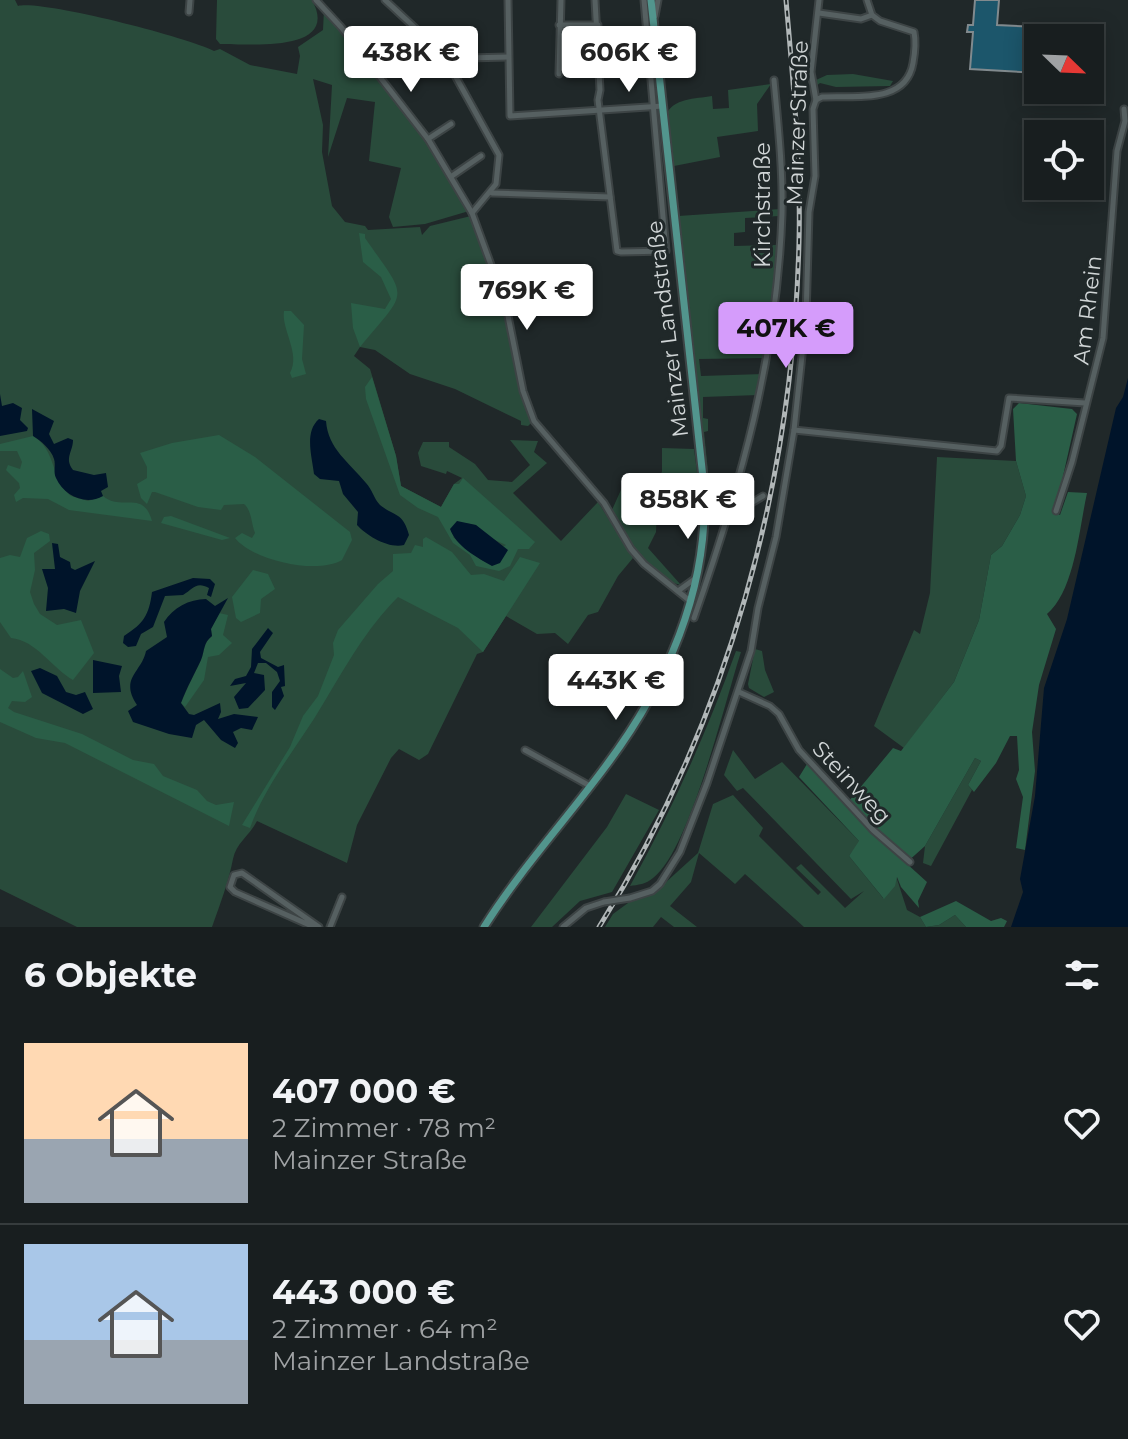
<!DOCTYPE html>
<html lang="de">
<head>
<meta charset="utf-8">
<style>
	:root { --surface:#181e1f; --page:#252b2c; --text:#f1f3f6; --muted:#9fa2a4; --line:#363c3d; --accent:#d59cfb }
	body { margin:0; font-family:Montserrat,sans-serif; background:var(--page); color:var(--text); height:100vh; display:flex; flex-direction:column; font-size:30px; white-space:nowrap }
	* { box-sizing:border-box; margin:0 }
	p { font-size:26px; color:var(--muted) }
	.icon { flex:none; width:44px; height:44px; fill:none; stroke:currentColor; stroke-width:2; stroke-linecap:round; stroke-linejoin:round }
	.map { position:relative; height:927px; overflow:hidden }
	.drawer { display:flex; flex-direction:column; background:var(--surface); flex:1 }
	.drawer>* { flex:none }
	.needle { width:52px; rotate:113deg }
	.controls { position:absolute; left:1024px; top:24px; display:grid; gap:16px }
	.controls a { display:grid; place-items:center; width:80px; height:80px; border-radius:0px; background:var(--surface); box-shadow:0 4px 20px #0003,0 0 0 2px var(--line); font-size:40px }
	.price { position:absolute; translate:-50% -68px; padding:0 18px; border-radius:8px; background:#fff; color:#222; font-size:26px; line-height:52px; filter:drop-shadow(0 2px 4px #0008) }
	.price::after { content:''; position:absolute; left:50%; top:48px; width:24px; height:18px; margin-left:-12px; background:inherit; clip-path:polygon(0 0,100% 0,50% 100%) }
	.price.on { background:var(--accent); color:#111 }
	ul { padding:0; list-style:none }
	li { display:flex; align-items:center; gap:24px; height:200px; padding:0 24px }
	li+li { border-top:2px solid var(--line) }
	li span { display:grid; place-items:center; flex:none; width:224px; height:160px; border-radius:0px; color:#555 }
	li>.icon { margin-inline-start:auto }
	span .icon { width:96px; height:96px; fill:#fffc; stroke-width:1 }
	li b { font-size:34px }
	h2 { display:flex; justify-content:space-between; align-items:center; height:96px; padding:0 24px; font-size:34px }
	.map>svg:first-child { display:block }
</style>
</head>
<body>
<div class="map">
<svg width="1128" height="927" viewBox="0 0 1128 927">
	<rect width="100%" height="100%" fill="#202829"/>
	<g fill="#294b3b">
		<path d="M0,0H15L18,6C42,0 183,36 214,51L220,49L250,65L297,74L300,56L298,47L323,30L324,10L426,139L469,211L425,224L393,227L389,217L401,168L369,161L375,102L347,98L328,157L332,85L313,79L323,125L322,152L332,206L345,222L365,226L368,230L420,227L422,235L430,226L471,216C484,250 500,284 508,321C516,355 518,390 531,423L528,426L521,425V421L455,389L410,374L375,350L360,347L354,356L370,369L396,456L401,486L441,507L454,484L462,478L447,471L446,474L421,466L418,453L423,442H449V447L475,464L488,480L512,482L530,465L510,440L538,441L534,452L547,463L513,493L561,541L598,502L633,558L618,576L598,612L588,615L568,644L555,633L537,634L506,616L483,652L477,654L428,754L419,760L399,749L391,758L357,825L347,863L257,821C250,835 236,843 233,859C229,880 220,905 212,927H77L0,889Z"/>
		<path d="M217,0H312C341,53 250,44 220,44L216,39Z"/>
		<polygon points="853,74 893,81 890,86 836,87 820,83 816,86 816,80 827,75"/>
		<path d="M771,84L757,104L758,131L717,137L720,157L674,166L678,216L781,209L779,216L745,218V232L734,233V246L777,245L776,280L765,358L699,359L701,376L763,374L758,395L703,397V418L708,419V431L704,432L711,501H707L666,115C673,98 695,99 712,96L713,109L729,108L728,90Z"/>
		<path d="M662,448L694,449L699,487L673,482L666,488L663,510H657L656,532L648,548L681,585C650,580 625,535 612,510L624,483L627,484L625,502L650,509L656,479L662,472Z"/>
		<polygon points="937,457 1016,461 1026,496 1020,515 1002,546 991,555 979,620 954,682 904,748 874,726 914,630 920,634 930,593"/>
		<polygon points="755,649 762,651 765,670 774,692 764,697 749,688 748,684"/>
		<path d="M736,651L741,652C725,701 690,850 653,878C646,884 638,885 630,886C672,810 707,732 736,651Z"/>
		<polygon points="733,750 755,779 782,762 860,842 849,856 883,898 896,876 907,910 920,917 926,927 939,925 955,915 966,927 804,927 745,874 735,884 699,853 691,882 670,906 697,927 674,927 661,917 653,927 605,927 613,914 628,903 654,893 698,853 713,804 733,795 763,828 759,836 818,895 821,892 796,868 801,864 845,908 864,891 851,899 743,788 737,791 724,775"/>
		<polygon points="975,758 981,761 968,785 972,790 931,866 923,863 925,846"/>
		<polygon points="626,794 659,810 612,892 580,901 552,927 531,927 607,827"/>
	</g>
	<g fill="#2a5e47" fill-rule="evenodd">
		<path d="M359,233L365,234V238C409,301 409,288 360,347L353,328L351,303L385,309L391,299L381,277L363,262Z"/>
		<path d="M284,311H291L304,325L302,359L306,374L292,378L290,373C301,354 281,329 284,311Z"/>
		<path d="M372,377L396,456L401,486L441,507L454,484H459L463,478L535,542L529,549H518L510,566L499,571L476,566L470,555L453,543L438,517L418,508L400,495L366,399L365,387ZM465,523L476,525L488,537L506,545L481,560L453,537Z"/>
		<path d="M1019,403L1072,409L1077,414L1055,512L1060,515L1068,492L1087,493C1079,529 1075,590 1047,614L1056,629L1039,685L1032,732L1035,771L1025,850L1016,848L1023,797L1016,779L1019,770L1017,736H1010L996,763L974,792L968,785L981,761L975,758L925,846L906,863L927,882L918,901L919,908L901,887L897,877L895,886L884,899L849,856L859,841L799,777L807,764L821,779L849,801L893,748L901,751L954,682L979,620L991,555L1002,546L1020,515L1026,496L1016,461L1013,409Z"/>
		<path d="M219,435L255,457L350,532L352,540L342,560C317,575 252,560 235,538L242,533L252,538L255,533C251,523 252,511 244,504L224,505L221,510L198,507L155,492H152L147,504L141,498L137,484L147,478V467L140,453L172,443Z"/>
		<path d="M33,436C57,450 50,479 71,496L88,501L103,496C122,512 143,489 152,521L69,510L48,499L23,498L16,502L14,495L20,488L19,483L6,470L8,465L20,469L22,462L17,451H0V444Z"/>
		<polygon points="171,516 230,538 222,540 161,523 164,517"/>
		<path d="M41,531L49,534L50,541L34,553L35,570L30,592L34,604L40,614L57,625L81,620L94,653L73,680C53,669 36,640 11,638L0,622V558L10,555L20,557L27,538Z"/>
		<path d="M426,537L452,552L471,575L484,574L504,581L520,557L540,563L483,652L458,628L398,597C366,629 346,666 323,704C299,745 266,783 250,828L242,825L290,747L303,716L318,696L334,655L333,643L338,630L378,584L393,571V554L411,553L415,545L423,547V539Z"/>
		<polygon points="253,570 268,574 275,589 261,599 260,613 241,622 236,618 232,597"/>
		<path d="M219,613L228,615L223,635L232,643L219,655L208,657L204,680L185,707L181,703C187,688 194,675 201,660C205,650 203,643 212,636L211,629Z"/>
		<polygon points="0,669 13,678 18,677 23,671 32,697 25,702 12,701 8,708 14,712 82,734 133,760 154,764 163,776 197,790 207,801 216,805 234,802 229,826 65,743 36,738 0,722"/>
		<polygon points="956,901 991,921 1001,918 1007,921 1004,927 966,927 955,915 939,925 926,927 920,917"/>
	</g>
	<g fill="#00142a">
		<polygon points="1128,378 1128,927 1011,927 1023,892 1020,879 1035,796 1044,688 1067,619 1116,408 1123,397"/>
		<polygon points="0,394 2,406 13,403 22,408 20,420 28,428 27,431 0,436"/>
		<path d="M32,409L54,421L49,434L54,444L68,438L73,440C73,452 64,458 73,470L94,475L106,473L108,487L101,491L103,496C86,506 64,496 56,478C53,472 56,465 54,459C51,449 41,441 33,436Z"/>
		<path d="M319,419L326,421C328,449 349,462 366,483C372,489 374,499 380,505C395,517 403,512 409,535L404,545C389,549 367,536 357,525L358,512L343,494L339,481L320,479L314,474C312,456 304,432 319,419Z"/>
		<path d="M457,521L476,525L508,550L500,563L492,566C476,557 456,546 450,529Z"/>
		<polygon points="52,543 58,544 60,557 70,562 71,568 75,570 95,561 80,591 76,613 64,609 46,611 48,588 42,569 55,569"/>
		<path d="M193,578L210,579L215,584L211,597L207,595L209,588C196,581 193,589 183,595L165,596L153,627L141,634L136,646L128,647L123,643L124,636C144,623 149,615 152,592Z"/>
		<path d="M228,598L211,629L212,636C203,643 205,650 201,660C194,675 187,687 181,703L189,714L194,715L220,703L221,712L218,719L234,714L258,717L252,730L241,728L233,732L238,743L235,748L221,740L204,720L196,725L192,738L169,734L133,722L128,711L137,705C119,678 142,672 146,651L167,637L164,622C173,608 189,599 206,599L215,606Z"/>
		<polygon points="268,628 273,633 260,652 261,658 278,667 284,665 285,686 281,687 284,696 275,710 272,707 272,692 280,681 277,672 266,663 258,663 254,673 264,675 265,690 248,708 239,709 234,697 246,683 230,686 235,679 246,676 251,667 252,649"/>
		<polygon points="93,660 122,666 119,676 121,692 93,693"/>
		<polygon points="40,668 57,676 66,692 76,695 85,692 93,709 83,714 42,693 31,671"/>
	</g>
	<polygon fill="#1c566b" stroke="#818a8e" stroke-width="2" points="975,0 999,0 997,25 1083,29 1082,38 1038,38 1038,73 970,69 973,32 967,32 968,25 973,25"/>
	<g fill="none" stroke-linecap="round" stroke-linejoin="round">
		<defs>
			<g id="minor">
				<polyline points="316,0 341,27 428,139 472,213 506,306 523,391 534,421 604,503 631,549 644,564 690,601"/>
				<polyline points="385,0 427,39 452,70 499,155 496,184 472,213"/>
				<polyline points="508,0 510,116 663,106"/>
				<polyline points="595,0 600,90 598,100 617,251 621,252 666,251 644,0"/>
				<polyline points="867,0 872,15"/>
				<polyline points="189,12 190,0"/>
				<polyline points="819,13 861,19 872,15"/>
				<polyline points="655,16 658,0"/>
				<polyline points="559,25 598,25"/>
				<polyline points="447,66 467,58 508,57"/>
				<polyline points="559,74 561,0"/>
				<path d="M816,100L822,97C854,95 906,105 913,63C915,52 916,42 914,32L880,21L872,15"/>
				<polyline points="428,139 451,124"/>
				<polyline points="452,176 481,156"/>
				<polyline points="492,193 610,197"/>
				<polyline points="794,430 997,451 1001,446 1009,398 1085,403"/>
				<polyline points="705,511 728,517 763,496"/>
				<polyline points="1056,511 1072,462 1103,338 1117,151 1125,121 1124,109"/>
				<polyline points="678,591 696,578"/>
				<path d="M694,618C741,484 777,356 782,214C783,169 778,124 774,80"/>
				<polyline points="739,692 770,706 779,714 799,750 873,830 910,862"/>
				<polyline points="525,750 590,786"/>
				<polyline points="630,898 652,891 660,884 680,852 707,783 751,651 758,608 776,537 794,430 806,318 809,212 815,176 813,109 816,100 811,72 819,0"/>
				<polyline points="314,927 235,892 230,887 234,875 242,873 319,927"/>
				<polyline points="330,927 342,897"/>
				<polyline points="563,927 586,908 604,902"/>
			</g>
			<path id="major" d="M484,927C520,870 565,821 605,767C666,686 709,590 704,487L651,0"/>
		</defs>
		<use href="#minor" stroke="#3d4445" stroke-width="9"/>
		<use href="#major" stroke="#3d4445" stroke-width="11"/>
		<use href="#minor" stroke="#566061" stroke-width="5"/>
		<use href="#major" stroke="#52958d" stroke-width="7"/>
		<defs>
			<path id="rail" d="M599,927C728,722 793,483 799,242C801,161 793,81 786,0"/>
		</defs>
		<use href="#rail" stroke="#b1b7b8" stroke-width="5"/>
		<use href="#rail" stroke="#202829" stroke-width="2" stroke-dasharray="6" stroke-linecap="butt"/>
		<defs>
			<polyline id="minor-bridge" points="604,902 630,898"/>
		</defs>
		<use href="#minor-bridge" stroke="#3d4445" stroke-width="9" stroke-linecap="butt"/>
		<use href="#minor-bridge" stroke="#566061" stroke-width="5"/>
	</g>
	<g text-anchor="middle" stroke-width="6" stroke-linejoin="round" paint-order="stroke">
		<g font-size="22" fill="#d1d6d7" stroke="#202829">
			<text transform="translate(797 123) rotate(-88)" y="8">Mainzer Straße</text>
			<text transform="translate(762 205) rotate(-90)" y="8">Kirchstraße</text>
			<text transform="translate(1087 310) rotate(-83)" y="8">Am Rhein</text>
			<text transform="translate(667 329) rotate(-97)" y="8">Mainzer Landstraße</text>
			<text transform="translate(852 782) rotate(47)" y="8">Steinweg</text>
		</g>
	</g>
</svg>
<div class="controls">
<a><svg class="needle" viewBox="-14 -14 28 28"><path d="M0-13l5 13h-10z" fill="#e53935"/><path d="M0 13l5-13h-10z" fill="#9fa2a4"/></svg></a>
<a><svg class="icon" aria-label="locate" viewBox="0 0 24 24"><circle cx="12" cy="12" r="6"/><path d="M12 2v4M12 18v4M2 12h4M18 12h4"/></svg></a>
</div>
<b class="price" style="left:411px;top:94px">438K €</b>
<b class="price" style="left:629px;top:94px">606K €</b>
<b class="price" style="left:527px;top:332px">769K €</b>
<b class="price on" style="left:786px;top:370px">407K €</b>
<b class="price" style="left:688px;top:541px">858K €</b>
<b class="price" style="left:616px;top:722px">443K €</b>
</div>
<section class="drawer">
<h2>6 Objekte<svg class="icon" aria-label="filters" viewBox="0 0 24 24"><path d="M4 7h16M4 17h16"/><circle cx="9" cy="7" r="2"/><circle cx="15" cy="17" r="2"/></svg></h2>
<ul>
<li><span style="background:linear-gradient(#ffd9b3 60%,#9aa5b1 0)"><svg class="icon" aria-label="home" viewBox="0 0 24 24"><path d="M3 11l9-7 9 7M6 9v11h12V9"/></svg></span><div><b>407 000 €</b><p>2 Zimmer · 78 m²</p><p>Mainzer Straße</p></div><svg class="icon" aria-label="heart" viewBox="0 0 24 24"><path d="M12 20l-8-8c-3-5 5-10 8-4 3-6 11-1 8 4z"/></svg></li>
<li><span style="background:linear-gradient(#a9c7e8 60%,#9aa5b1 0)"><svg class="icon" aria-label="home" viewBox="0 0 24 24"><path d="M3 11l9-7 9 7M6 9v11h12V9"/></svg></span><div><b>443 000 €</b><p>2 Zimmer · 64 m²</p><p>Mainzer Landstraße</p></div><svg class="icon" aria-label="heart" viewBox="0 0 24 24"><path d="M12 20l-8-8c-3-5 5-10 8-4 3-6 11-1 8 4z"/></svg></li>
</ul>
</section>
</body>
</html>
